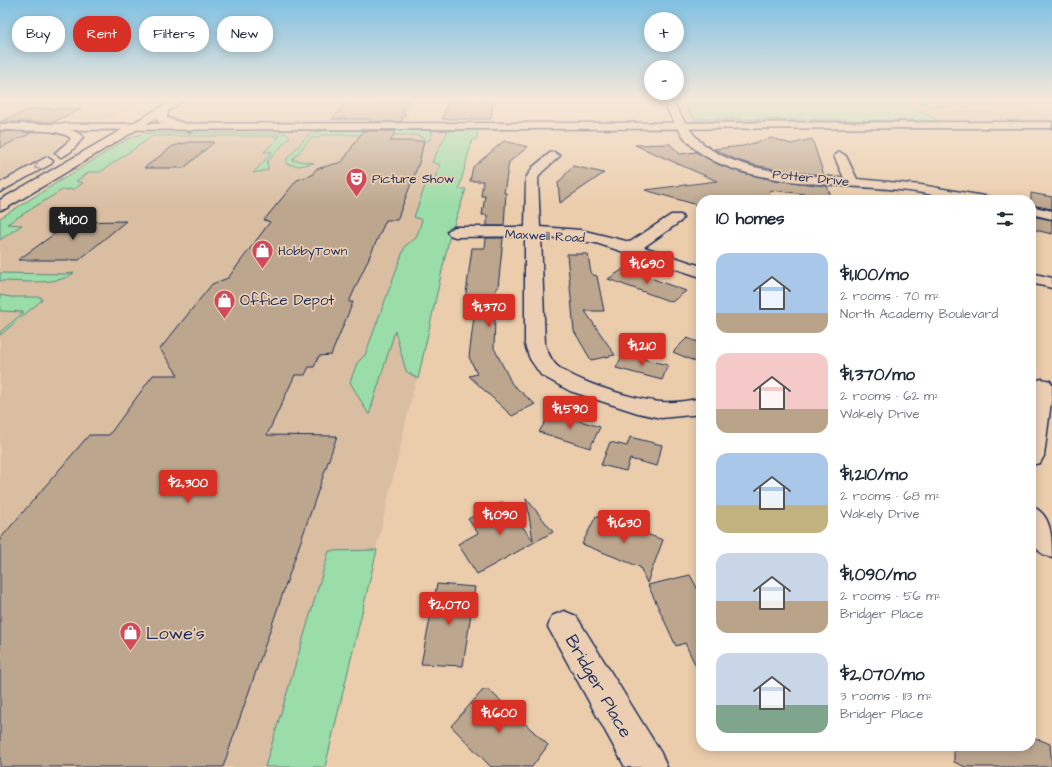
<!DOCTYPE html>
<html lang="en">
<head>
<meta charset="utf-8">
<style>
	:root { --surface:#fff; --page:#f6f6f7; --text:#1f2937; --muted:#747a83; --accent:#d93025 }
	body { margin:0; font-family:"Architects Daughter",sans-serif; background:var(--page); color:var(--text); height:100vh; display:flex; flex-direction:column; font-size:15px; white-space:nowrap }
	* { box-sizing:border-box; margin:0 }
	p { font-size:13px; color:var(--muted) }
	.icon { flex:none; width:22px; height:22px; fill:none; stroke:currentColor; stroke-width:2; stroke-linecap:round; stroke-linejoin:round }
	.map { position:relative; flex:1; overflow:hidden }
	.details { position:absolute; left:696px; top:195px; width:340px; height:556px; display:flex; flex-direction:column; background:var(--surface); border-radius:16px; box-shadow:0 2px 10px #0003 }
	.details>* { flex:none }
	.banner { position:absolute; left:12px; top:16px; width:380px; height:36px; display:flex; gap:8px }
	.fabs { position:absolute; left:644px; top:12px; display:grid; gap:8px }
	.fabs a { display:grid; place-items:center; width:40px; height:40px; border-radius:50%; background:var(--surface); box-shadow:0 2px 10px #0003; font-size:20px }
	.price { position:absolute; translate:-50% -34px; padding:0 9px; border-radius:4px; background:var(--accent); color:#fff; font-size:13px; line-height:26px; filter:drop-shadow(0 1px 2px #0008) }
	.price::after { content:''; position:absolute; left:50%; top:24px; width:12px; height:9px; margin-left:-6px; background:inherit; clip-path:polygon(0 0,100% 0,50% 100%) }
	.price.on { background:#222; color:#fff }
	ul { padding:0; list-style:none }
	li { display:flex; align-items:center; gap:12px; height:100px; padding:0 20px }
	li span { display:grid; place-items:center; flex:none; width:112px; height:80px; border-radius:12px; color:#555 }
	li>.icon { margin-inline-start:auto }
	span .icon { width:48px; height:48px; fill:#fffc; stroke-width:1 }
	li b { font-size:17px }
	h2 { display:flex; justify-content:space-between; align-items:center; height:48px; padding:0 20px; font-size:17px }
	.tag { padding:0 14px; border-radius:16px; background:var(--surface); box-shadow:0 2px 10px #0003; font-size:14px; line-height:36px }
	.tag.on { background:var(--accent); color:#fff }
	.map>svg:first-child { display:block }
</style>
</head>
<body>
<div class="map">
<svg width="1052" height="767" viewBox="0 0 1052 767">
	<rect width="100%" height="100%" fill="#ebcdac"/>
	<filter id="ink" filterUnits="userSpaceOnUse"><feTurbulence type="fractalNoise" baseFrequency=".025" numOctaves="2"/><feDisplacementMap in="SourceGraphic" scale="8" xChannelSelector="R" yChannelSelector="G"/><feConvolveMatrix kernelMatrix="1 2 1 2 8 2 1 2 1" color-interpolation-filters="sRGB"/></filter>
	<g filter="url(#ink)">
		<g fill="#d9bea2">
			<polygon points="0,100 144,100 113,116 101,119 0,120"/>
			<polygon points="189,100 416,100 406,122 247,122 180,121 165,118 167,113"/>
			<polygon points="674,100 1013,100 1052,116 1052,121 696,122 689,120"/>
			<polygon points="478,129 477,139 472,140 459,189 466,189 449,239 325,767 0,767 0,218 129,138 141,133 285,133 325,130"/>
			<polygon points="0,130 38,132 67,136 63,147 55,153 0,184"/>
		</g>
		<g fill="#9adda8" stroke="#5a8683">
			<polygon points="680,100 900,100 938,121 695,119"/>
			<polygon points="919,100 978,100 993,106 931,106"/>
			<polygon points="478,129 477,139 472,140 459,189 466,189 449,239 418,379 406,371 395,331 369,415 350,382 357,363 365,355 405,246 416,238 422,220 414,217 426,183 434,181 440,165 432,162 448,131"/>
			<polygon points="426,130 433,131 429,141 423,141 424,138 419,137 419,135 321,135 319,138 311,138 292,160 314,163 299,166 286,164 287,159 309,134 325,130"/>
			<polygon points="145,133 285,133 290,137 267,162 268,170 253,173 272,152 264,152 280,136 153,136 100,172 89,172 76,181 83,183 74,189 62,190 7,224 22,225 0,240 0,218 129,138"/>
			<path d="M0,273L65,274L74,273C57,286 21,281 0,281Z"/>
			<polygon points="0,295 10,297 41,297 42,300 0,335 0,332 24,312 0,311"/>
			<polygon points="377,550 325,767 265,767 329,551"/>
		</g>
		<g fill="#bca68e" stroke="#1b2f5e">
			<polygon points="349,100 376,101 408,101 401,113 405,113 401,122 369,122 371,119 332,119"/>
			<polygon points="448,101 493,101 491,119 442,119"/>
			<polygon points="31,109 81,109 53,122 0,122"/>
			<polygon points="363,131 396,131 390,141 424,141 419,163 397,220 386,220 349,302 353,302 331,355 319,356 314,367 309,367 305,375 295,375 267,435 337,436 223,767 0,767 0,539 89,435 109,435 153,375 178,375 160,349 212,284 228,278 270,222 264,220 297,180 312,175 316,169 342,162"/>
			<polygon points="0,132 10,131 33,132 0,148"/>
			<polygon points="772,138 791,144 812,139 824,175 791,172 754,165 737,160 714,149 743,146"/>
			<polygon points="504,141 528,147 509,162 504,193 506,193 504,226 487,226 487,215 482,215 485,196 481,196 483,181 470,181 473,167"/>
			<polygon points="190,142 214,142 184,168 144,168 173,146"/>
			<polygon points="670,144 680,154 696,152 719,165 743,173 769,179 827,186 831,197 770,190 768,200 701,200 701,206 645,190 717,181 635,145"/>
			<polygon points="573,166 604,173 560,203 558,183"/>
			<polygon points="1031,193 1052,197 1052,209 1031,205"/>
			<polygon points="1031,216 1052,220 1052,234 1031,229"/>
			<polygon points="126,221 79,260 18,260 71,222"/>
			<polygon points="486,238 503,238 498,288 496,288 494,348 512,384 535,404 512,416 469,376 477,374 469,357 474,316 463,316 472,248 485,248"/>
			<polygon points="567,254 588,254 591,274 597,276 604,311 585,311 615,355 591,360 574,331"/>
			<polygon points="625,268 664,283 686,291 672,302 608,279"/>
			<polygon points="687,338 701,343 701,364 673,352"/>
			<polygon points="623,354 668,365 662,380 616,368"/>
			<polygon points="551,412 600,427 590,448 539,432"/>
			<polygon points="630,437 662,445 657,466 630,459 626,471 601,465 610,442 627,446"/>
			<polygon points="526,498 553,532 477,574 458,544 478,533 468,519 503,502 533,540"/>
			<polygon points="596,516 663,540 647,583 640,567 582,544"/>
			<polygon points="690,575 701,595 701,677 685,643 676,646 648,585"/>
			<polygon points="437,584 475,587 463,666 421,664"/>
			<polygon points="483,690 489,690 548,745 532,767 491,767 451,726"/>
			<polygon points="1031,736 1050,744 1052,767 965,767 954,762 954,746 1031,746"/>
		</g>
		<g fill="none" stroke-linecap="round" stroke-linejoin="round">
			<defs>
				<g id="minor">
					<path d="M663,100H671C682,115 690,135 706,146C741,172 802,175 844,178L834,156L840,152L846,156L857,179L921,185L984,196L989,197L991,200C982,200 972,201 963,200C942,197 922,192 900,190C841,184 749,187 699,152C683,141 670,116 663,100Z"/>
					<path d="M554,152L560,156L542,172L538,178L540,227L581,230L630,242L671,215H681L683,218L681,221L644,247L701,266V277L596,243L541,236L545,345C548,353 551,360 557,366C576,382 636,400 661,402C674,403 688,401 701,398V414L661,418L638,413L570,391L541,375L530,359L525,345V236L455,237L450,235L447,232L450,229L455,227H525L526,178L533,167L550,153Z"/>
					<polygon points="1031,206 1052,211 1052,219 1031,214"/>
					<polygon points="1031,273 1052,278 1052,288 1031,283"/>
					<polygon points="1042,379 1050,381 1052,384 1052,394 1044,456 1040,463 1031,465 1031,386 1034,381"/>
					<path d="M1031,506C1052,514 1052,537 1052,558C1025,549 1031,529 1031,506Z"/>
					<polygon points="564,611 576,616 661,753 667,767 625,767 548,627 552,616"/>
				</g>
				<polygon id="secondary" points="1052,122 1052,128 0,130 0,124"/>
				<g id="trunk">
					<polygon points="173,100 184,100 168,111 167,118 193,126 194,128 193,130 189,131 158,122 156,118 5,209 0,210 0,200"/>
					<path d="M8,124C25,125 72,123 83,137C78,145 70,154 61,157L55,153L70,140L71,138C52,126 25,134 4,129L3,127L4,125Z"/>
					<polygon points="47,157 53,161 51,164 0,192 0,183"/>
				</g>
			</defs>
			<use href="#minor" stroke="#1b2f5e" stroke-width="3"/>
			<use href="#secondary" stroke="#1b2f5e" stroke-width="3"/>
			<use href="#trunk" stroke="#1b2f5e" stroke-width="3"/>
			<use href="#minor" fill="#eccfb3" fill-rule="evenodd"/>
			<use href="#secondary" fill="#eccfb3" fill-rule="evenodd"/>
			<use href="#trunk" fill="#eccfb3" fill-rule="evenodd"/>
		</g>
		<defs><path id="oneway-chevron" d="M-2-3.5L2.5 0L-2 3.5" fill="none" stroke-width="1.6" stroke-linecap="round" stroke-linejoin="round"/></defs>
		<use stroke="#847f88" href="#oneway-chevron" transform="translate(37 167) rotate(150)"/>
	</g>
	<linearGradient id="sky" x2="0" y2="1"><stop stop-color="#80c1e3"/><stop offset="0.48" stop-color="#f6e8da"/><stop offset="1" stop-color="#f6e8da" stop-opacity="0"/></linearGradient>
	<rect width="1052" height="207" fill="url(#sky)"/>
	<defs>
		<symbol id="theatre-pin" viewBox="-11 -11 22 30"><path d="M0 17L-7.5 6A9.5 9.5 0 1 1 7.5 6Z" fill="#d1495b" stroke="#eccfb3"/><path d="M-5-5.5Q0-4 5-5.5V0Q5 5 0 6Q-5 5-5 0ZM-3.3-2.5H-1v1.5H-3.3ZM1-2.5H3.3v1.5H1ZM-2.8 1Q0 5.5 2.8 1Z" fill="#fff"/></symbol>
		<symbol id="shop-pin" viewBox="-11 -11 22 30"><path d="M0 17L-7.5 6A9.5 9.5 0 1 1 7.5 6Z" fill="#d1495b" stroke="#eccfb3"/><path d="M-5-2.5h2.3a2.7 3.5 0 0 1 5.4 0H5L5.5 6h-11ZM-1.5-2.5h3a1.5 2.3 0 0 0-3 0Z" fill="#fff"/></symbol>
	</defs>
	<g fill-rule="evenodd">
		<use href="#theatre-pin" x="344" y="166" width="25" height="34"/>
		<use href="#shop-pin" x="250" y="238" width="25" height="34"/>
		<use href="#shop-pin" x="212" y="288" width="25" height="34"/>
		<use href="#shop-pin" x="118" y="620" width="25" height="34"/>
	</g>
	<g text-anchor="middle" stroke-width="3.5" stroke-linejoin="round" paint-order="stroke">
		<g font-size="13" fill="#1b2f5e" stroke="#eccfb3">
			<text transform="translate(811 177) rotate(6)" y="5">Potter Drive</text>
			<text transform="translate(545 235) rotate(3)" y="5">Maxwell Road</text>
		</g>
		<g font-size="13" fill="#1b2f5e" stroke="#eccfb3" text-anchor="start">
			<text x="372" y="183">Picture Show</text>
			<text x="278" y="255">HobbyTown</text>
		</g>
		<g font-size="15" fill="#1b2f5e" stroke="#eccfb3" text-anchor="start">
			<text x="240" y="305">Office Depot</text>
		</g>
		<g font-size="18" fill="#1b2f5e" stroke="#eccfb3" text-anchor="start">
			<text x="146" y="639">Lowe's</text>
		</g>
		<g font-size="18" fill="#1b2f5e" stroke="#eccfb3">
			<text transform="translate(599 686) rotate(60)" y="6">Bridger Place</text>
		</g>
	</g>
</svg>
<div class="fabs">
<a>+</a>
<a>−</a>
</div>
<b class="price on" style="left:73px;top:241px">$1,100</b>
<b class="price" style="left:647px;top:285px">$1,690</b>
<b class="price" style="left:489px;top:328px">$1,370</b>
<b class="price" style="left:642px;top:367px">$1,210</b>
<b class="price" style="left:570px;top:430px">$1,590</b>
<b class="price" style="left:188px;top:504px">$2,300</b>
<b class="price" style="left:500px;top:536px">$1,090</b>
<b class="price" style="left:624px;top:544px">$1,630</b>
<b class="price" style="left:449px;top:626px">$2,070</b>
<b class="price" style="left:499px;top:734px">$1,600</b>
<div class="banner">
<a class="tag">Buy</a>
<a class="tag on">Rent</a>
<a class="tag">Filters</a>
<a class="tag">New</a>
</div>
<section class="details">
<h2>10 homes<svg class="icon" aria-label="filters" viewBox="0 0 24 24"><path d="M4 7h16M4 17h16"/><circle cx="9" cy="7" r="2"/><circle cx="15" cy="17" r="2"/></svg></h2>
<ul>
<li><span style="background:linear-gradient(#a9c7e8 75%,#b9a48a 0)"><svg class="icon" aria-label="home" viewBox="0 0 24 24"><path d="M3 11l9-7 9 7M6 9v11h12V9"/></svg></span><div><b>$1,100/mo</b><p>2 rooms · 70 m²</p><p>North Academy Boulevard</p></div></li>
<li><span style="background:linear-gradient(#f6c9c9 70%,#b9a48a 0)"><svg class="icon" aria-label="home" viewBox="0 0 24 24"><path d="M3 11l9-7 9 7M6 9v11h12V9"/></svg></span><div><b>$1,370/mo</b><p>2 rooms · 62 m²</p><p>Wakely Drive</p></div></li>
<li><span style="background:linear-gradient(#a9c7e8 65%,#c2b280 0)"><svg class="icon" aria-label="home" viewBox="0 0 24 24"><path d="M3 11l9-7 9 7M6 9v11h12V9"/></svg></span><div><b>$1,210/mo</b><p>2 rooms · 68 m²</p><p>Wakely Drive</p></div></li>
<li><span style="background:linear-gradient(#c9d6e8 60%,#b9a48a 0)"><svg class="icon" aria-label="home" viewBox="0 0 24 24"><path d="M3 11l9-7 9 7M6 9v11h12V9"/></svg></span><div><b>$1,090/mo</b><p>2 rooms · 56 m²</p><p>Bridger Place</p></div></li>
<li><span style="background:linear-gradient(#c9d6e8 65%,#7fa58c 0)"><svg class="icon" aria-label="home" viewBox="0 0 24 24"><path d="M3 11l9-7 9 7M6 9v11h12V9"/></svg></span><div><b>$2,070/mo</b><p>3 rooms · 113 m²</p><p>Bridger Place</p></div></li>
</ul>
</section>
</div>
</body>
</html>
